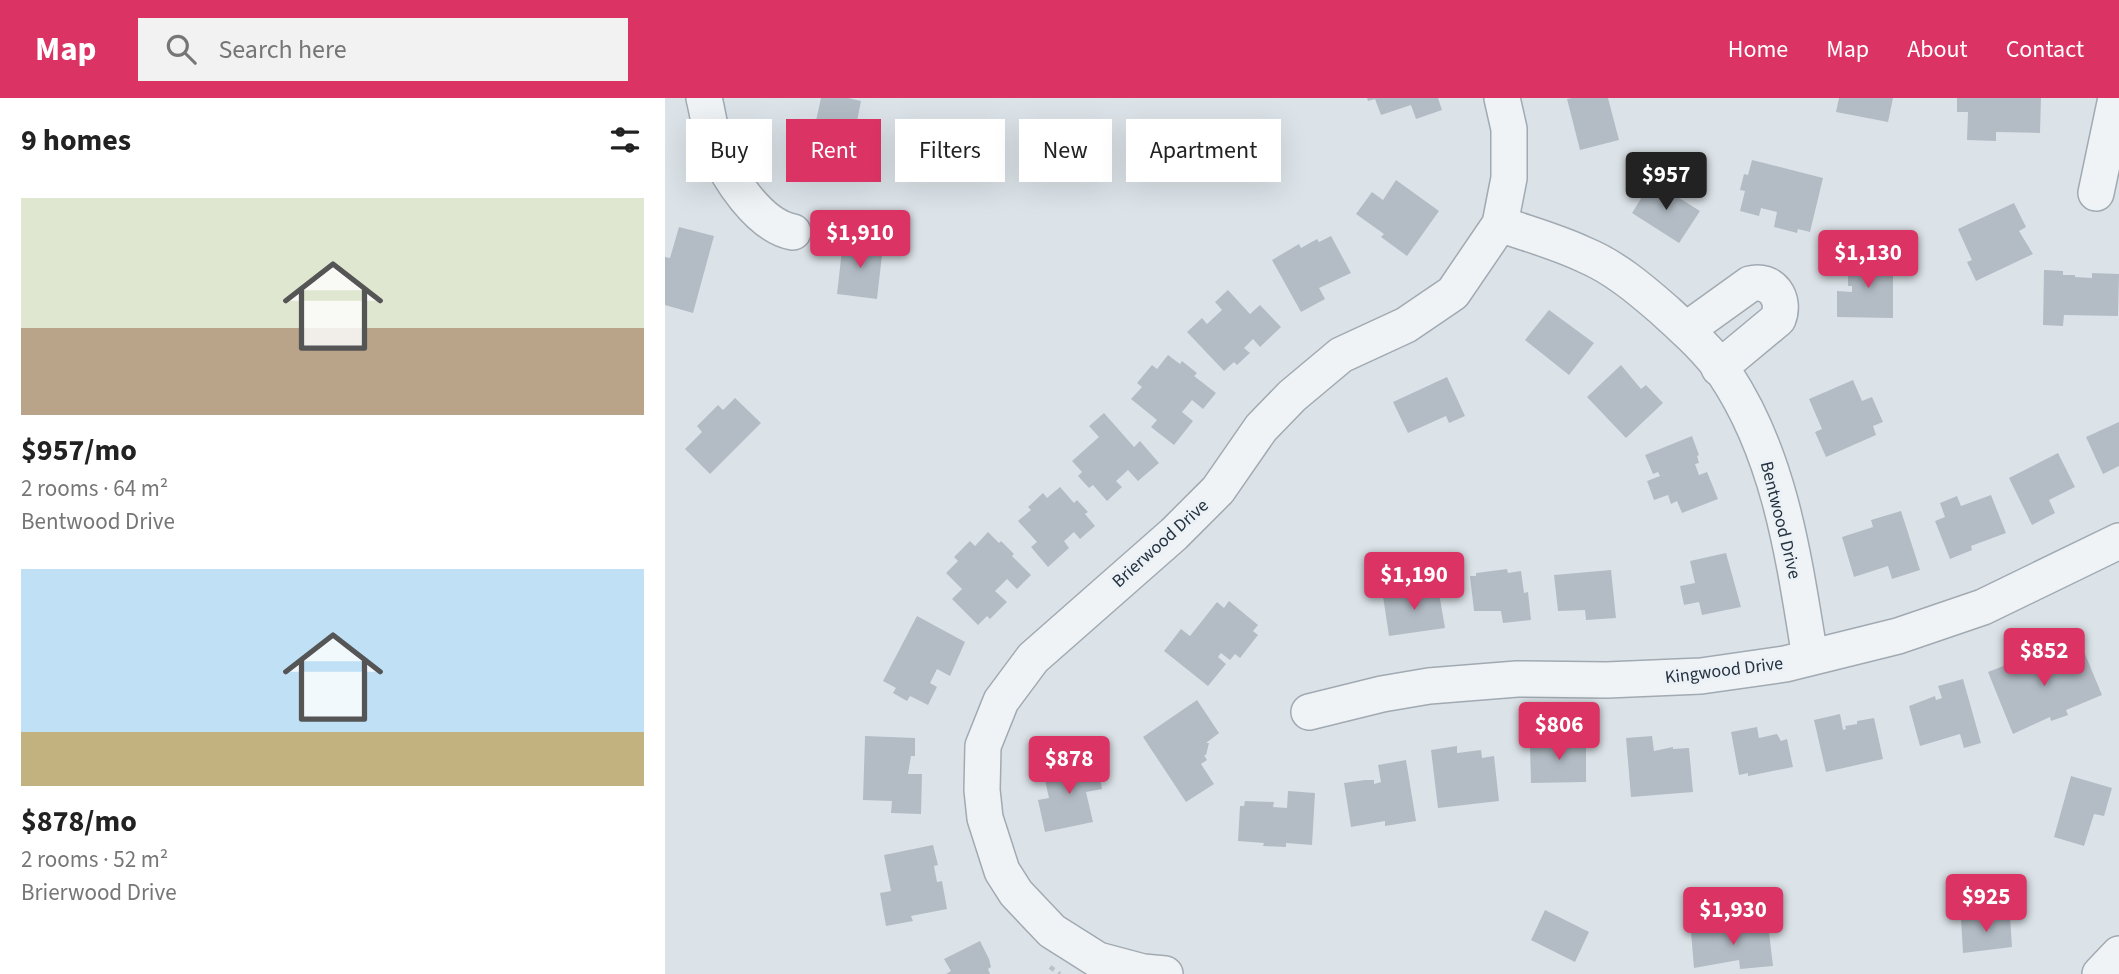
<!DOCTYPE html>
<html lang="en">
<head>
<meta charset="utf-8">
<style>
	:root { --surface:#fff; --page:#f2f2f2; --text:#222; --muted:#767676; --accent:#db3363 }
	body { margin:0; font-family:"Source Sans 3",sans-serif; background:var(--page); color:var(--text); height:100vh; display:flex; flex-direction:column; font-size:26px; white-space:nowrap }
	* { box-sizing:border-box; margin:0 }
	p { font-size:23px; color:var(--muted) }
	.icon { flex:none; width:38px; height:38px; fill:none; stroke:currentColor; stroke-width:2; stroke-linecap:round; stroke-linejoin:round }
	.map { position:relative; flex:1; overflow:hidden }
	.side { display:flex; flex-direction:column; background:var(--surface); width:665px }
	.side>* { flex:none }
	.hud { position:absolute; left:21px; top:21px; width:665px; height:63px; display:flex; gap:14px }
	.price { position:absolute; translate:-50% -60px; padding:0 16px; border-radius:7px; background:var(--accent); color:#fff; font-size:23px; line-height:46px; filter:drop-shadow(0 2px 4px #0008) }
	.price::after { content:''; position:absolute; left:50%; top:42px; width:21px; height:16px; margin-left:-10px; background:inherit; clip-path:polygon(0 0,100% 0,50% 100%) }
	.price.on { background:#222; color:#fff }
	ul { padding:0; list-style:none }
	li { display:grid; align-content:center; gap:14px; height:371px; padding:0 21px }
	li span { display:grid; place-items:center; height:217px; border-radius:0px; color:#555 }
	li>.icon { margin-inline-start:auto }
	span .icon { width:126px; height:126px; fill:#fffc; stroke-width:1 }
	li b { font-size:30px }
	h2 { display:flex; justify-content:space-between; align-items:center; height:84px; padding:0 21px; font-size:30px }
	.tag { padding:0 24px; border-radius:0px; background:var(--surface); box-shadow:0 7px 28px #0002; font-size:24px; line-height:63px }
	.tag.on { background:var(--accent); color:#fff }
	header { display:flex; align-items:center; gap:42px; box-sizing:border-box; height:98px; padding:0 35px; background:var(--accent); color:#fff }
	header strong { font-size:33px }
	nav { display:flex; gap:38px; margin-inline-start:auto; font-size:24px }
	.search { width:490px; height:63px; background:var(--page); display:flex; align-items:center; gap:18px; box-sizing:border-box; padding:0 24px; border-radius:0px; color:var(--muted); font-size:26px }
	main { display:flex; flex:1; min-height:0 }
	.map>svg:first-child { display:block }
</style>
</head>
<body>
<header>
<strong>Map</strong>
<div class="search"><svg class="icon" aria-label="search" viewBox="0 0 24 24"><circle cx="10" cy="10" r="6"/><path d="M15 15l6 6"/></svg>Search here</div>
<nav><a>Home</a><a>Map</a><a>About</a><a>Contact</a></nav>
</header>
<main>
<section class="side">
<h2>9 homes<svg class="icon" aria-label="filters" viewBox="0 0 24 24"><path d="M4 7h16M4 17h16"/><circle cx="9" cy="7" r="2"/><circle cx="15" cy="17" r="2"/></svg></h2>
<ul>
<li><span style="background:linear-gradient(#dfe7d0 60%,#b9a48a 0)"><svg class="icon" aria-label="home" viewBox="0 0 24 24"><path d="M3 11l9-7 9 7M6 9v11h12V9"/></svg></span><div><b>$957/mo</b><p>2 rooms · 64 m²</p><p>Bentwood Drive</p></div></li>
<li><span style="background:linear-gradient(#bfe0f5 75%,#c2b280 0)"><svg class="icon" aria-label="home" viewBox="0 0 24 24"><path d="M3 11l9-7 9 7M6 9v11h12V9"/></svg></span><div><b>$878/mo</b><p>2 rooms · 52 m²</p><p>Brierwood Drive</p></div></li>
</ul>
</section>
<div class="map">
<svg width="1454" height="876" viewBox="0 0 1454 876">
	<rect width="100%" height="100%" fill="#dce3e8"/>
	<g fill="#b3bcc5">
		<polygon points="156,0 183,0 196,3 183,69 139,60 145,32 149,32"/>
		<polygon points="702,0 773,0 777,12 751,21 746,7 716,17 710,1 703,3"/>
		<polygon points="907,0 943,0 954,42 915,52 902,1"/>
		<polygon points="1174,0 1228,0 1223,24 1171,14"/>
		<polygon points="1292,0 1376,0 1375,35 1331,34 1331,43 1302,42 1303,14 1292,14"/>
		<polygon points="1087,62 1158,80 1145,134 1133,131 1132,135 1109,129 1112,114 1096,110 1094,118 1075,113 1080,93 1075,92 1079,76 1083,77"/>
		<polygon points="731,82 774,113 742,158 716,139 719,136 691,116 707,94 718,102"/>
		<polygon points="987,83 1035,113 1014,145 967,115"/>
		<polygon points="1349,105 1361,129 1354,133 1368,156 1311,183 1302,164 1307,162 1293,131"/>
		<polygon points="14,129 49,138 28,215 0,207 0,159 5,160"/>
		<polygon points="666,138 686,175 654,190 660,201 636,214 607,162 634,146 636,150 652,141 654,144"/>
		<polygon points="178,143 218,148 212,201 172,196"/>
		<polygon points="1187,161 1228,161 1228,220 1172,219 1172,193 1187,194 1187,188 1183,188 1183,174 1187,173"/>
		<polygon points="1379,172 1398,173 1398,177 1410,177 1410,179 1427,180 1427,175 1454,176 1453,218 1399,217 1398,228 1378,227"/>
		<polygon points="563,192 585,216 595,207 616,229 595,249 588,241 579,250 585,255 572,267 569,264 559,273 522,234 537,220 542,226 557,212 550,204"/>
		<polygon points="884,212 929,245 904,277 860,242"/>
		<polygon points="503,257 515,266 517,263 532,275 529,278 551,295 538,311 527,302 517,314 528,323 509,347 486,329 492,322 466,301 477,289 472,285 487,267 492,271"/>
		<polygon points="956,267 976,291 981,287 998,305 961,340 922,299"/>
		<polygon points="782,279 800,318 784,325 781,318 743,335 728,304"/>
		<polygon points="1188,282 1197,303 1207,299 1218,324 1208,328 1211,337 1161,359 1150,334 1157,331 1144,301"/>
		<polygon points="70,300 96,325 45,376 20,351 37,334 32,328 53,307 58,312"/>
		<polygon points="439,315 469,349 475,343 494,365 473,383 463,372 451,383 457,389 442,403 428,387 424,390 413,378 417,374 407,363 434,339 424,328"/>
		<polygon points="1454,324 1454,368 1438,376 1421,339"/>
		<polygon points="1027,338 1034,357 1032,358 1034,365 1030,366 1034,377 1042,374 1053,401 1017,415 1012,403 1006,406 1003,397 989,402 982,383 995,378 993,374 988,376 980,357"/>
		<polygon points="1393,355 1410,389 1384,402 1390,415 1367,427 1344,380"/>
		<polygon points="395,389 409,405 412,402 423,414 420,416 430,428 415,441 409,434 399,443 404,450 383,469 366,449 372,444 353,423 366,412 363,409 378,395 382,400"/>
		<polygon points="1326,397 1341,435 1306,448 1307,452 1285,461 1270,423 1280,419 1275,405 1292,398 1296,408"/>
		<polygon points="1236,413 1255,472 1227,481 1223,468 1189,479 1177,439 1208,429 1206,422"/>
		<polygon points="323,434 334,445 336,443 349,456 347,458 366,477 352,491 342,481 330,493 342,504 325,521 322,518 313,527 287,501 297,491 281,475 293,463 289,459 305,443 310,448"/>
		<polygon points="1061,455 1076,509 1037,517 1034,504 1019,507 1015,488 1030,485 1025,463"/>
		<polygon points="842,471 843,475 856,473 859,495 863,494 866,522 838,525 836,513 809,513 805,478 811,478 811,475"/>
		<polygon points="946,472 951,520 921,522 920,512 893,513 889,477"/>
		<polygon points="773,489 780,530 724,538 718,498"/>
		<polygon points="564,503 593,527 588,533 593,537 575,560 570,556 565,562 556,555 553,559 561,566 543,588 499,553 516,531 525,538 552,504 559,510"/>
		<polygon points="252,518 300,544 285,578 272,571 265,585 272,589 263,607 245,598 242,603 228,595 231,590 218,583"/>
		<polygon points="1417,549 1437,597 1401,612 1403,617 1386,623 1385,619 1348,636 1323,574 1354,562 1356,568 1387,555 1390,561"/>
		<polygon points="1298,581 1316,645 1299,650 1295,636 1255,648 1244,608 1270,598 1271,602 1277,600 1273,588"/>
		<polygon points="532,602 554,635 541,645 544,645 541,657 539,657 542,662 536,666 549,686 521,704 478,639"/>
		<polygon points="1175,616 1178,632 1181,631 1180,628 1192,626 1192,623 1209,620 1218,661 1161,674 1149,622"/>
		<polygon points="1092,629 1094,640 1112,636 1116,643 1122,641 1128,669 1083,678 1083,675 1074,677 1066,634"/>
		<polygon points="200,638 250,640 250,658 246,658 243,676 257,676 256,716 226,715 227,703 198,702"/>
		<polygon points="987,638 989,653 1008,649 1008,651 1024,650 1028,694 966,699 961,640"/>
		<polygon points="892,640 921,640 921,684 866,685 865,648 884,648 885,645 892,645"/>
		<polygon points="792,648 792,655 816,652 817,660 829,658 834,703 773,710 766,652"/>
		<polygon points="741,662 751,723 720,728 720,723 686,729 679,685 700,682 709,682 709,686 716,684 713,667"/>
		<polygon points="416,665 417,668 432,665 437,691 421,694 428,724 380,734 373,702 384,700 378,673"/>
		<polygon points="1406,678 1447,690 1439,718 1429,716 1419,748 1389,739"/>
		<polygon points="623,693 650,695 647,747 621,745 621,749 598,748 599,745 573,743 575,708 579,708 580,703 609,704 608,709 622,710"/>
		<polygon points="268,747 273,767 269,768 272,784 277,783 282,811 246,818 248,823 221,828 215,795 226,793 219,757"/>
		<polygon points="880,812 924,834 910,864 866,842"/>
		<polygon points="1345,818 1347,849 1298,855 1296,821"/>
		<polygon points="1103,826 1108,868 1075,871 1074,862 1029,870 1026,834"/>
		<polygon points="315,843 324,861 326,869 323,871 325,876 281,876 286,873 279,861"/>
	</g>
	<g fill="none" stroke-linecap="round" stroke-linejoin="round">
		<defs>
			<g id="minor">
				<path d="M39,0C43,16 45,33 50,48C62,78 94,128 128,134"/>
				<polyline points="1431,95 1451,0"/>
				<path d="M835,126C863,136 893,144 920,157C949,169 975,191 998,211C1020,231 1044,252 1060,276C1116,360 1129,462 1145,559"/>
				<path d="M1021,232L1085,186C1107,180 1121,201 1113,221L1054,270"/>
				<polyline points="644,614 717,596 764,588 852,581 942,582 1036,578 1120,566 1233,538 1318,509 1454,443"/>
				<polyline points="500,876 478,874 433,862 387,833 351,795 337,773 320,720 317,692 318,648 336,603 368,560 509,436 553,392 596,330 627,298 676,257 741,227 788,195 835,126 844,80 844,31 837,0"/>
				<polyline points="1435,876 1454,856"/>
			</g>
		</defs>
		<use href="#minor" stroke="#a1aab2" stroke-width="38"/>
		<polyline stroke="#bac1c7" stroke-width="4.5" stroke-dasharray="5 5" stroke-linecap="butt" points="385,869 395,876"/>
		<use href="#minor" stroke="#eff3f6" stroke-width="35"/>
	</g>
	<g text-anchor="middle" stroke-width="6" stroke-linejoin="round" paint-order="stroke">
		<g font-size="18" fill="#243240" stroke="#ecf1f6">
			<text transform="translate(1116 422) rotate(76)" y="6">Bentwood Drive</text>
			<text transform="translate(495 445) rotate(-42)" y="6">Brierwood Drive</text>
			<text transform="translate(1059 572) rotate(-7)" y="6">Kingwood Drive</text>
		</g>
	</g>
</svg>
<b class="price on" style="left:1001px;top:114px">$957</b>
<b class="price" style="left:195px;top:172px">$1,910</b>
<b class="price" style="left:1203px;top:192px">$1,130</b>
<b class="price" style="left:749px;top:514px">$1,190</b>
<b class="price" style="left:1379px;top:590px">$852</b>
<b class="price" style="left:894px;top:664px">$806</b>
<b class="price" style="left:404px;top:698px">$878</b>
<b class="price" style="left:1321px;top:836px">$925</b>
<b class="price" style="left:1068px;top:849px">$1,930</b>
<div class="hud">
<a class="tag">Buy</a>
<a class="tag on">Rent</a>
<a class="tag">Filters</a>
<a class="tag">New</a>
<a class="tag">Apartment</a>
</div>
</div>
</main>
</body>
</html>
